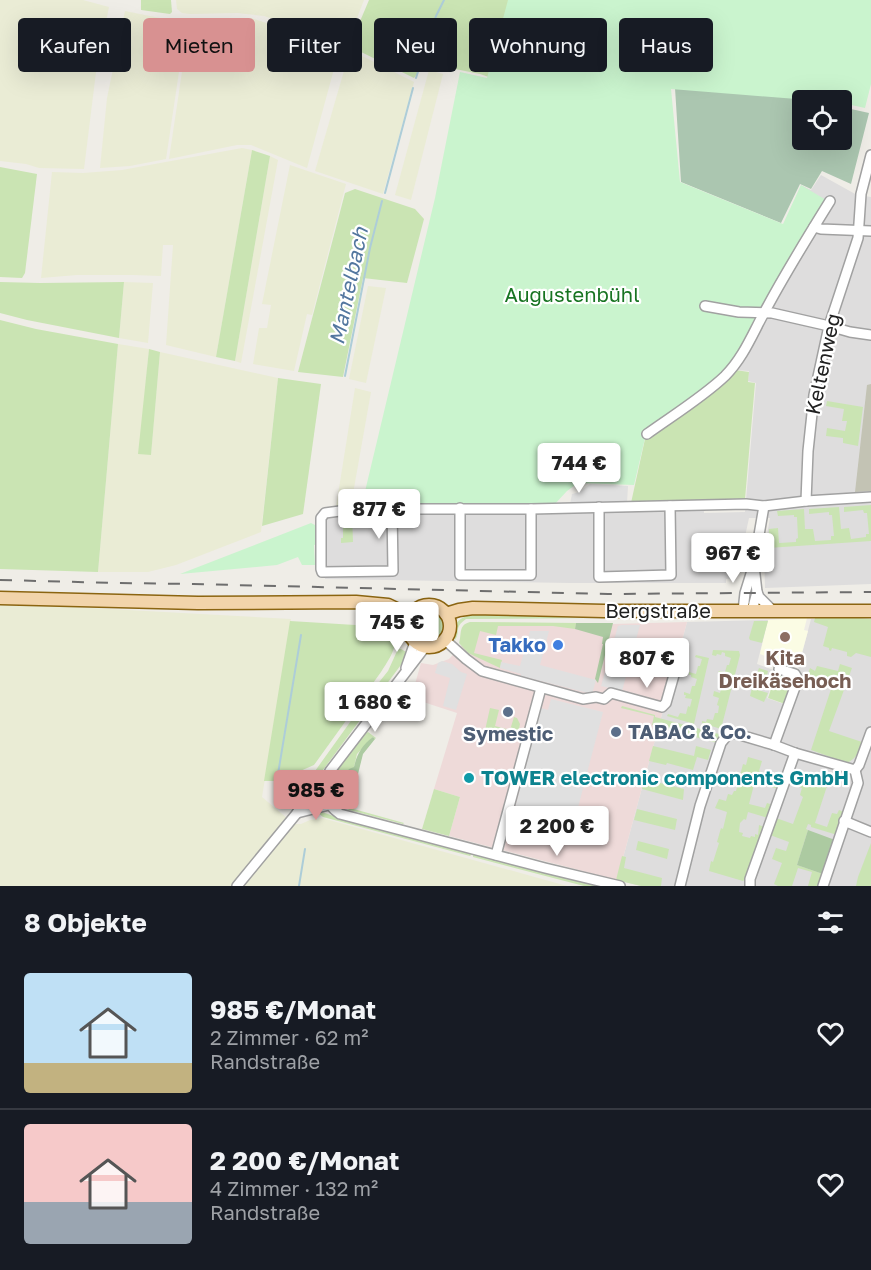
<!DOCTYPE html>
<html lang="de">
<head>
<meta charset="utf-8">
<style>
	:root { --surface:#171b24; --page:#242831; --text:#f1f3f6; --muted:#9ea1a6; --line:#363941; --accent:#d89191 }
	body { margin:0; font-family:"Golos Text",sans-serif; background:var(--page); color:var(--text); height:100vh; display:flex; flex-direction:column; font-size:22px; white-space:nowrap }
	* { box-sizing:border-box; margin:0 }
	p { font-size:20px; color:var(--muted) }
	.icon { flex:none; width:33px; height:33px; fill:none; stroke:currentColor; stroke-width:2; stroke-linecap:round; stroke-linejoin:round }
	.map { position:relative; height:886px; overflow:hidden }
	.drawer { display:flex; flex-direction:column; background:var(--surface); flex:1 }
	.drawer>* { flex:none }
	.top-card { position:absolute; left:18px; top:18px; width:836px; height:54px; display:flex; gap:12px }
	.fabs { position:absolute; left:792px; top:90px; display:grid; gap:12px }
	.fabs a { display:grid; place-items:center; width:60px; height:60px; border-radius:6px; background:var(--surface); box-shadow:0 6px 24px #0002; font-size:30px }
	.price { position:absolute; translate:-50% -51px; padding:0 14px; border-radius:6px; background:#fff; color:#222; font-size:20px; line-height:39px; filter:drop-shadow(0 2px 3px #0008) }
	.price::after { content:''; position:absolute; left:50%; top:36px; width:18px; height:14px; margin-left:-9px; background:inherit; clip-path:polygon(0 0,100% 0,50% 100%) }
	.price.selected { background:var(--accent); color:#111 }
	ul { padding:0; list-style:none }
	li { display:flex; align-items:center; gap:18px; height:150px; padding:0 24px }
	li+li { border-top:2px solid var(--line) }
	li span { display:grid; place-items:center; flex:none; width:168px; height:120px; border-radius:6px; color:#555 }
	li>.icon { margin-inline-start:auto }
	span .icon { width:72px; height:72px; fill:#fffc; stroke-width:1 }
	li b { font-size:26px }
	h2 { display:flex; justify-content:space-between; align-items:center; height:72px; padding:0 24px; font-size:26px }
	.chip { padding:0 21px; border-radius:6px; background:var(--surface); box-shadow:0 6px 24px #0002; font-size:21px; line-height:54px }
	.chip.selected { background:var(--accent); color:#111 }
	.map>svg:first-child { display:block }
</style>
</head>
<body>
<div class="map">
<svg width="871" height="886" viewBox="0 0 871 886">
	<rect width="100%" height="100%" fill="#efede7"/>
	<g fill="#dedddd">
		<polygon points="821,175 857,195 871,197 871,584 765,588 764,552 770,518 749,518 736,578 726,579 726,583 570,583 325,579 323,523 324,518 352,514 704,510 704,513 745,512 756,383 748,381 749,371 735,370 763,321 788,216 801,185 811,190"/>
		<polygon points="859,618 871,619 871,886 641,886 617,880 687,622 768,620 757,664 776,671 767,698 792,707 803,675 797,673 811,619"/>
	</g>
	<polygon fill="#eedad9" points="687,622 617,880 449,836 460,797 434,789 457,713 411,698 421,663 433,665 449,659 462,645 469,624 612,624"/>
	<polygon fill="#fbfce4" points="807,618 804,630 808,631 798,667 784,662 783,664 778,663 778,665 764,662 765,656 760,654 768,620"/>
	<polygon fill="#c3c3b4" points="871,384 871,491 855,492 867,385"/>
	<g fill="#eaecd5">
		<polygon points="0,0 83,0 109,7 97,64 84,169 39,168 26,164 0,161"/>
		<polygon points="176,0 364,0 347,44 264,16 237,13 190,14 182,13 177,9"/>
		<polygon points="125,11 165,19 187,18 166,159 130,166 100,168 107,98"/>
		<polygon points="190,18 251,18 340,47 307,168 251,145 237,145 169,159"/>
		<polygon points="350,50 414,82 383,194 315,171"/>
		<polygon points="429,70 443,74 411,200 395,195"/>
		<polygon points="242,148 252,150 216,357 166,345 173,245 163,245 161,276 133,275 77,275 41,278 52,172 83,173 122,170"/>
		<polygon points="270,156 278,160 241,363 235,361"/>
		<polygon points="290,165 346,184 312,315 307,314 294,371 253,364 259,328 267,328 271,305 262,304"/>
		<polygon points="124,282 153,283 148,343 119,338"/>
		<polygon points="368,286 386,288 366,383 349,379"/>
		<polygon points="118,344 149,349 139,454 151,454 160,352 278,378 261,532 176,565 148,572 98,572"/>
		<polygon points="355,388 371,392 351,505 336,507"/>
		<polygon points="0,603 291,619 262,797 294,824 301,824 310,820 322,818 567,886 0,886"/>
	</g>
	<g fill="#cae4b3">
		<polygon points="141,0 171,0 172,12 170,14 141,10"/>
		<polygon points="369,0 652,0 634,126 480,74 445,67 427,60 414,78 355,49 353,43 353,38"/>
		<polygon points="252,150 270,156 235,361 216,357"/>
		<polygon points="0,167 37,174 25,273 22,278 0,277"/>
		<polygon points="355,189 415,209 424,219 407,283 363,278 343,377 298,372 345,193"/>
		<polygon points="0,282 40,283 124,282 119,338 27,320 0,313"/>
		<polygon points="0,320 36,329 118,344 98,572 0,569"/>
		<polygon points="149,349 160,352 151,455 138,454"/>
		<polygon points="735,370 749,372 748,382 755,383 745,499 631,503 645,439 690,408"/>
		<polygon points="278,378 321,384 303,514 262,526"/>
		<polygon points="827,401 863,407 858,446 843,443 843,438 826,436 827,428 845,431 847,421 842,421 844,409 826,406"/>
		<polygon points="871,505 871,541 768,548 769,529 778,528 779,543 796,542 796,539 798,538 797,517 794,517 794,515 778,516 777,511 804,509 805,529 813,529 815,541 831,540 831,536 834,536 832,515 829,515 829,512 809,514 809,509 839,507 841,529 849,528 851,539 866,537 866,534 869,534 867,513 864,513 863,510 844,512 844,507"/>
		<polygon points="352,514 353,542 341,543 341,538 343,538 343,522 339,522 339,516"/>
		<circle cx="429" cy="625" r="18"/>
		<path d="M470,615C513,614 557,618 600,618L466,619C453,628 461,632 455,640C450,628 457,618 470,615Z"/>
		<polygon points="815,618 859,618 871,619 871,657 856,653 851,657 847,656 847,652 832,648 831,651 829,650 829,648 823,646 828,627 814,622"/>
		<path d="M290,621L388,627C404,640 389,659 381,672L314,765L291,775L284,781H264Z"/>
		<polygon points="754,621 768,621 762,643 750,640 749,638"/>
		<path d="M470,622H472L576,623L575,629L553,626H498L496,635L480,631L474,653L502,660L500,668L468,653L459,643C462,634 458,625 470,622Z"/>
		<path d="M398,649H401L408,653L406,658L323,770C319,780 315,788 306,794L304,791L305,785L376,686L388,671Z"/>
		<polygon points="713,650 739,651 740,655 721,729 702,723 702,721 706,722 707,719 713,720 715,713 718,713 719,706 717,705 719,698 713,696 714,691 720,693 722,685 725,686 727,678 720,677 720,674 718,673 719,671 725,672 727,665 729,665 731,658 725,656 725,653 722,652 721,655 717,654 716,656 712,655"/>
		<polygon points="696,655 709,658 694,724 667,716 668,714 678,717 680,713 686,714 688,706 690,707 692,699 685,698 686,695 684,695 684,692 690,694 692,686 695,686 697,679 691,677 691,675 689,675 689,672 696,674 698,666 700,666 702,659 695,657"/>
		<path d="M840,664L852,668L829,731L862,742C859,752 857,758 847,763L811,750L832,686L807,677L810,668L815,671L817,666L838,671Z"/>
		<polygon points="759,668 768,671 767,675 763,674 758,690 768,693 764,702 750,696 755,675 756,676"/>
		<polygon points="777,671 790,676 792,683 785,704 768,698"/>
		<polygon points="622,706 655,715 655,717 719,734 717,743 652,725 654,716 621,708"/>
		<polygon points="490,708 499,710 495,726 510,730 514,717 517,718 520,724 517,739 509,738 508,741 484,735"/>
		<polygon points="368,732 376,738 375,739 373,737 357,754 354,767 347,782 341,787 338,794 341,801 350,806 350,808 404,823 403,824 349,810 337,800 334,793 332,785 334,774 365,733"/>
		<polygon points="653,746 694,756 696,746 711,750 708,760 697,757 693,770 667,763 666,765 649,761"/>
		<polygon points="748,757 762,761 759,771 777,777 778,776 782,777 778,789 751,780 749,783 754,785 749,804 765,808 767,803 773,805 768,818 748,812 746,820 744,819 740,823 739,832 743,833 742,836 750,838 751,836 755,837 755,834 758,835 759,825 765,827 746,879 743,881 709,871 711,861 713,862 719,843 717,842 721,828 723,829 727,812 715,808 719,799 726,801 728,794 732,795 734,791 736,791 743,764 746,765"/>
		<polygon points="792,772 795,773 794,778 807,782 809,775 816,777 815,781 821,783 822,781 828,783 815,823 827,827 832,813 837,814 839,810 844,812 837,834 834,834 811,827 811,825 808,824 806,829 808,830 797,865 823,874 820,886 808,886 812,872 798,868 792,886 778,886 774,884 782,863 772,859 776,848 786,851 789,842 770,835 776,818 793,824 803,797 800,795 802,788 788,783"/>
		<polygon points="644,779 684,789 683,800 642,789"/>
		<polygon points="434,789 460,797 449,836 422,829"/>
		<polygon points="637,809 677,819 675,830 634,820"/>
		<polygon points="317,812 322,812 339,818 472,853 472,854 470,856 323,817"/>
		<polygon points="638,841 669,849 667,859 636,850"/>
		<polygon points="871,843 871,886 856,886 858,877"/>
		<polygon points="473,854 474,854 597,886 584,886 473,857"/>
		<polygon points="622,856 626,857 624,868 662,878 661,886 641,886 616,880"/>
	</g>
	<g fill="#accaa1">
		<polygon points="576,623 613,623 598,683 595,679 603,644 602,644 603,637 575,629"/>
		<path d="M373,737L375,739L363,754L350,806L349,805L341,801L338,794L341,787L347,782L346,774L349,769L354,767C357,754 362,745 373,737Z"/>
		<polygon points="808,830 835,840 823,874 797,865"/>
	</g>
	<polygon fill="#abc6b0" points="675,88 837,100 802,100 802,140 842,140 842,107 869,113 851,184 822,171 811,189 800,184 781,223 681,182"/>
	<g fill="#caf4ce">
		<polygon points="508,0 871,0 871,84 865,108 842,103 842,100 809,100 671,89 680,182 783,224 801,185 826,200 737,358 719,378 646,434 634,485 578,483 567,491 554,505 362,504 435,198 460,72 487,78"/>
		<polygon points="311,523 319,527 319,544 314,545 315,565 302,565 298,557 277,565 180,574"/>
	</g>
	<g fill="#e0e0e0">
		<polygon points="590,484 628,486 627,502 570,504 572,494 579,492"/>
		<polygon points="622,625 640,625 622,691 601,686 618,626"/>
		<polygon points="530,631 549,631 540,665 596,680 592,694 521,676 521,674 500,668 501,662 520,666"/>
		<polygon points="442,661 452,664 461,672 467,674 456,710 443,706 450,678 435,673 438,663"/>
		<polygon points="551,699 603,712 570,838 563,836 561,843 516,831 517,825 511,823 541,708 548,710"/>
	</g>
	<g fill="none" stroke-linecap="round" stroke-linejoin="round">
		<g stroke="#adcdd8" stroke-width="2">
			<polyline points="416,78 436,16 444,0"/>
			<polyline points="385,193 413,88"/>
			<polyline points="345,376 370,248 382,201"/>
			<polyline points="278,774 301,635"/>
			<polyline points="299,886 305,849"/>
		</g>
		<defs>
			<g id="minor">
				<polyline points="814,227 821,229 871,231"/>
				<polyline points="705,306 739,312 772,313 829,326 850,332 871,335"/>
				<path d="M647,434C672,416 703,397 725,376C743,358 752,335 764,313C784,275 807,238 830,201"/>
				<polyline points="806,501 808,451 814,395 829,326 858,238 861,194 871,155"/>
				<polyline points="599,507 599,577 671,575 670,506"/>
				<polyline points="460,508 460,575 531,575 531,509"/>
				<polyline points="392,509 393,571 322,572 321,569 321,518 325,513 355,509 531,509 746,504 764,506 806,501 871,497"/>
				<polyline points="757,592 759,597 773,611"/>
				<polyline points="743,611 745,593 754,564 764,506"/>
				<polyline points="752,611 757,592 754,566"/>
				<polyline points="445,640 466,659 482,671 583,699 596,697 604,699 611,693 662,707 666,703 680,654"/>
				<path d="M425,647L330,771C321,790 324,803 340,814L545,868L620,886"/>
				<polyline points="406,668 415,642"/>
				<polyline points="774,745 798,679 795,674 779,669"/>
				<polyline points="297,813 329,805"/>
				<polyline points="844,821 871,832"/>
				<polyline points="496,855 541,688"/>
				<polyline points="237,886 297,813 304,801 324,787"/>
				<polyline points="680,886 700,806 721,743 730,732 774,745 795,753 855,770 859,765 871,732"/>
				<polyline points="750,886 750,879 795,753"/>
				<polyline points="823,886 858,783 855,770"/>
			</g>
			<g id="major">
				<polyline points="0,598 198,603 356,602 388,605 411,616"/>
				<circle cx="429" cy="626" r="21"/>
				<polyline points="446,614 459,610 473,608 604,611 871,611"/>
			</g>
		</defs>
		<use href="#minor" stroke="#a1a1a1" stroke-width="12"/>
		<use href="#major" stroke="#8b6511" stroke-width="15"/>
		<use href="#minor" stroke="#fff" stroke-width="9"/>
		<use href="#major" stroke="#f2d4aa" stroke-width="12"/>
		<polyline stroke="#6e6e6e" stroke-width="2" stroke-dasharray="12 12" stroke-linecap="butt" points="0,580 118,583 193,584 608,594 871,592"/>
	</g>
	<circle fill="#8d6e63" stroke="#fff" stroke-width="2" cx="785" cy="637" r="6"/>
	<circle fill="#3f7fe0" stroke="#fff" stroke-width="2" cx="558" cy="645" r="6"/>
	<g fill="#5c6f8a" stroke="#fff" stroke-width="2">
		<circle cx="508" cy="712" r="6"/>
		<circle cx="616" cy="732" r="6"/>
	</g>
	<circle fill="#0f9aa8" stroke="#fff" stroke-width="2" cx="469" cy="778" r="6"/>
	<g text-anchor="middle" stroke-width="4.5" stroke-linejoin="round" paint-order="stroke">
		<g font-size="20" fill="#187422" stroke="#fff">
			<text x="572" y="302">Augustenbühl</text>
		</g>
		<g font-size="20" fill="#202020" stroke="#fff">
			<text transform="translate(823 364) rotate(-78)" y="7">Keltenweg</text>
			<text x="658" y="618">Bergstraße</text>
		</g>
		<g font-size="20" font-weight="bold" fill="#366cbe" stroke="#fff" text-anchor="end">
			<text x="546" y="652">Takko</text>
		</g>
		<g font-size="20" font-weight="bold" fill="#785e54" stroke="#fff">
			<text x="785" y="665">Kita<tspan x="785" dy="23">Dreikäsehoch</tspan></text>
		</g>
		<g font-size="20" font-weight="bold" fill="#4e5e75" stroke="#fff" text-anchor="start">
			<text x="628" y="739">TABAC &amp; Co.</text>
			<text x="508" y="741" text-anchor="middle">Symestic</text>
		</g>
		<g font-size="20" font-weight="bold" fill="#0d838f" stroke="#fff" text-anchor="start">
			<text x="481" y="785">TOWER electronic components GmbH</text>
		</g>
		<g font-size="21" font-style="italic" fill="#53779f" stroke="#fff">
			<text transform="translate(349 286) rotate(-78)" y="7">Mantelbach</text>
		</g>
	</g>
</svg>
<div class="fabs">
<a><svg class="icon" aria-label="locate" viewBox="0 0 24 24"><circle cx="12" cy="12" r="6"/><path d="M12 2v4M12 18v4M2 12h4M18 12h4"/></svg></a>
</div>
<b class="price" style="left:579px;top:494px">744 €</b>
<b class="price" style="left:379px;top:540px">877 €</b>
<b class="price" style="left:733px;top:584px">967 €</b>
<b class="price" style="left:397px;top:653px">745 €</b>
<b class="price" style="left:647px;top:689px">807 €</b>
<b class="price" style="left:375px;top:733px">1 680 €</b>
<b class="price selected" style="left:316px;top:821px">985 €</b>
<b class="price" style="left:557px;top:857px">2 200 €</b>
<div class="top-card">
<a class="chip">Kaufen</a>
<a class="chip selected">Mieten</a>
<a class="chip">Filter</a>
<a class="chip">Neu</a>
<a class="chip">Wohnung</a>
<a class="chip">Haus</a>
</div>
</div>
<section class="drawer">
<h2>8 Objekte<svg class="icon" aria-label="filters" viewBox="0 0 24 24"><path d="M4 7h16M4 17h16"/><circle cx="9" cy="7" r="2"/><circle cx="15" cy="17" r="2"/></svg></h2>
<ul>
<li><span style="background:linear-gradient(#bfe0f5 75%,#c2b280 0)"><svg class="icon" aria-label="home" viewBox="0 0 24 24"><path d="M3 11l9-7 9 7M6 9v11h12V9"/></svg></span><div><b>985 €/Monat</b><p>2 Zimmer · 62 m²</p><p>Randstraße</p></div><svg class="icon" aria-label="heart" viewBox="0 0 24 24"><path d="M12 20l-8-8c-3-5 5-10 8-4 3-6 11-1 8 4z"/></svg></li>
<li><span style="background:linear-gradient(#f6c9c9 65%,#9aa5b1 0)"><svg class="icon" aria-label="home" viewBox="0 0 24 24"><path d="M3 11l9-7 9 7M6 9v11h12V9"/></svg></span><div><b>2 200 €/Monat</b><p>4 Zimmer · 132 m²</p><p>Randstraße</p></div><svg class="icon" aria-label="heart" viewBox="0 0 24 24"><path d="M12 20l-8-8c-3-5 5-10 8-4 3-6 11-1 8 4z"/></svg></li>
</ul>
</section>
</body>
</html>
